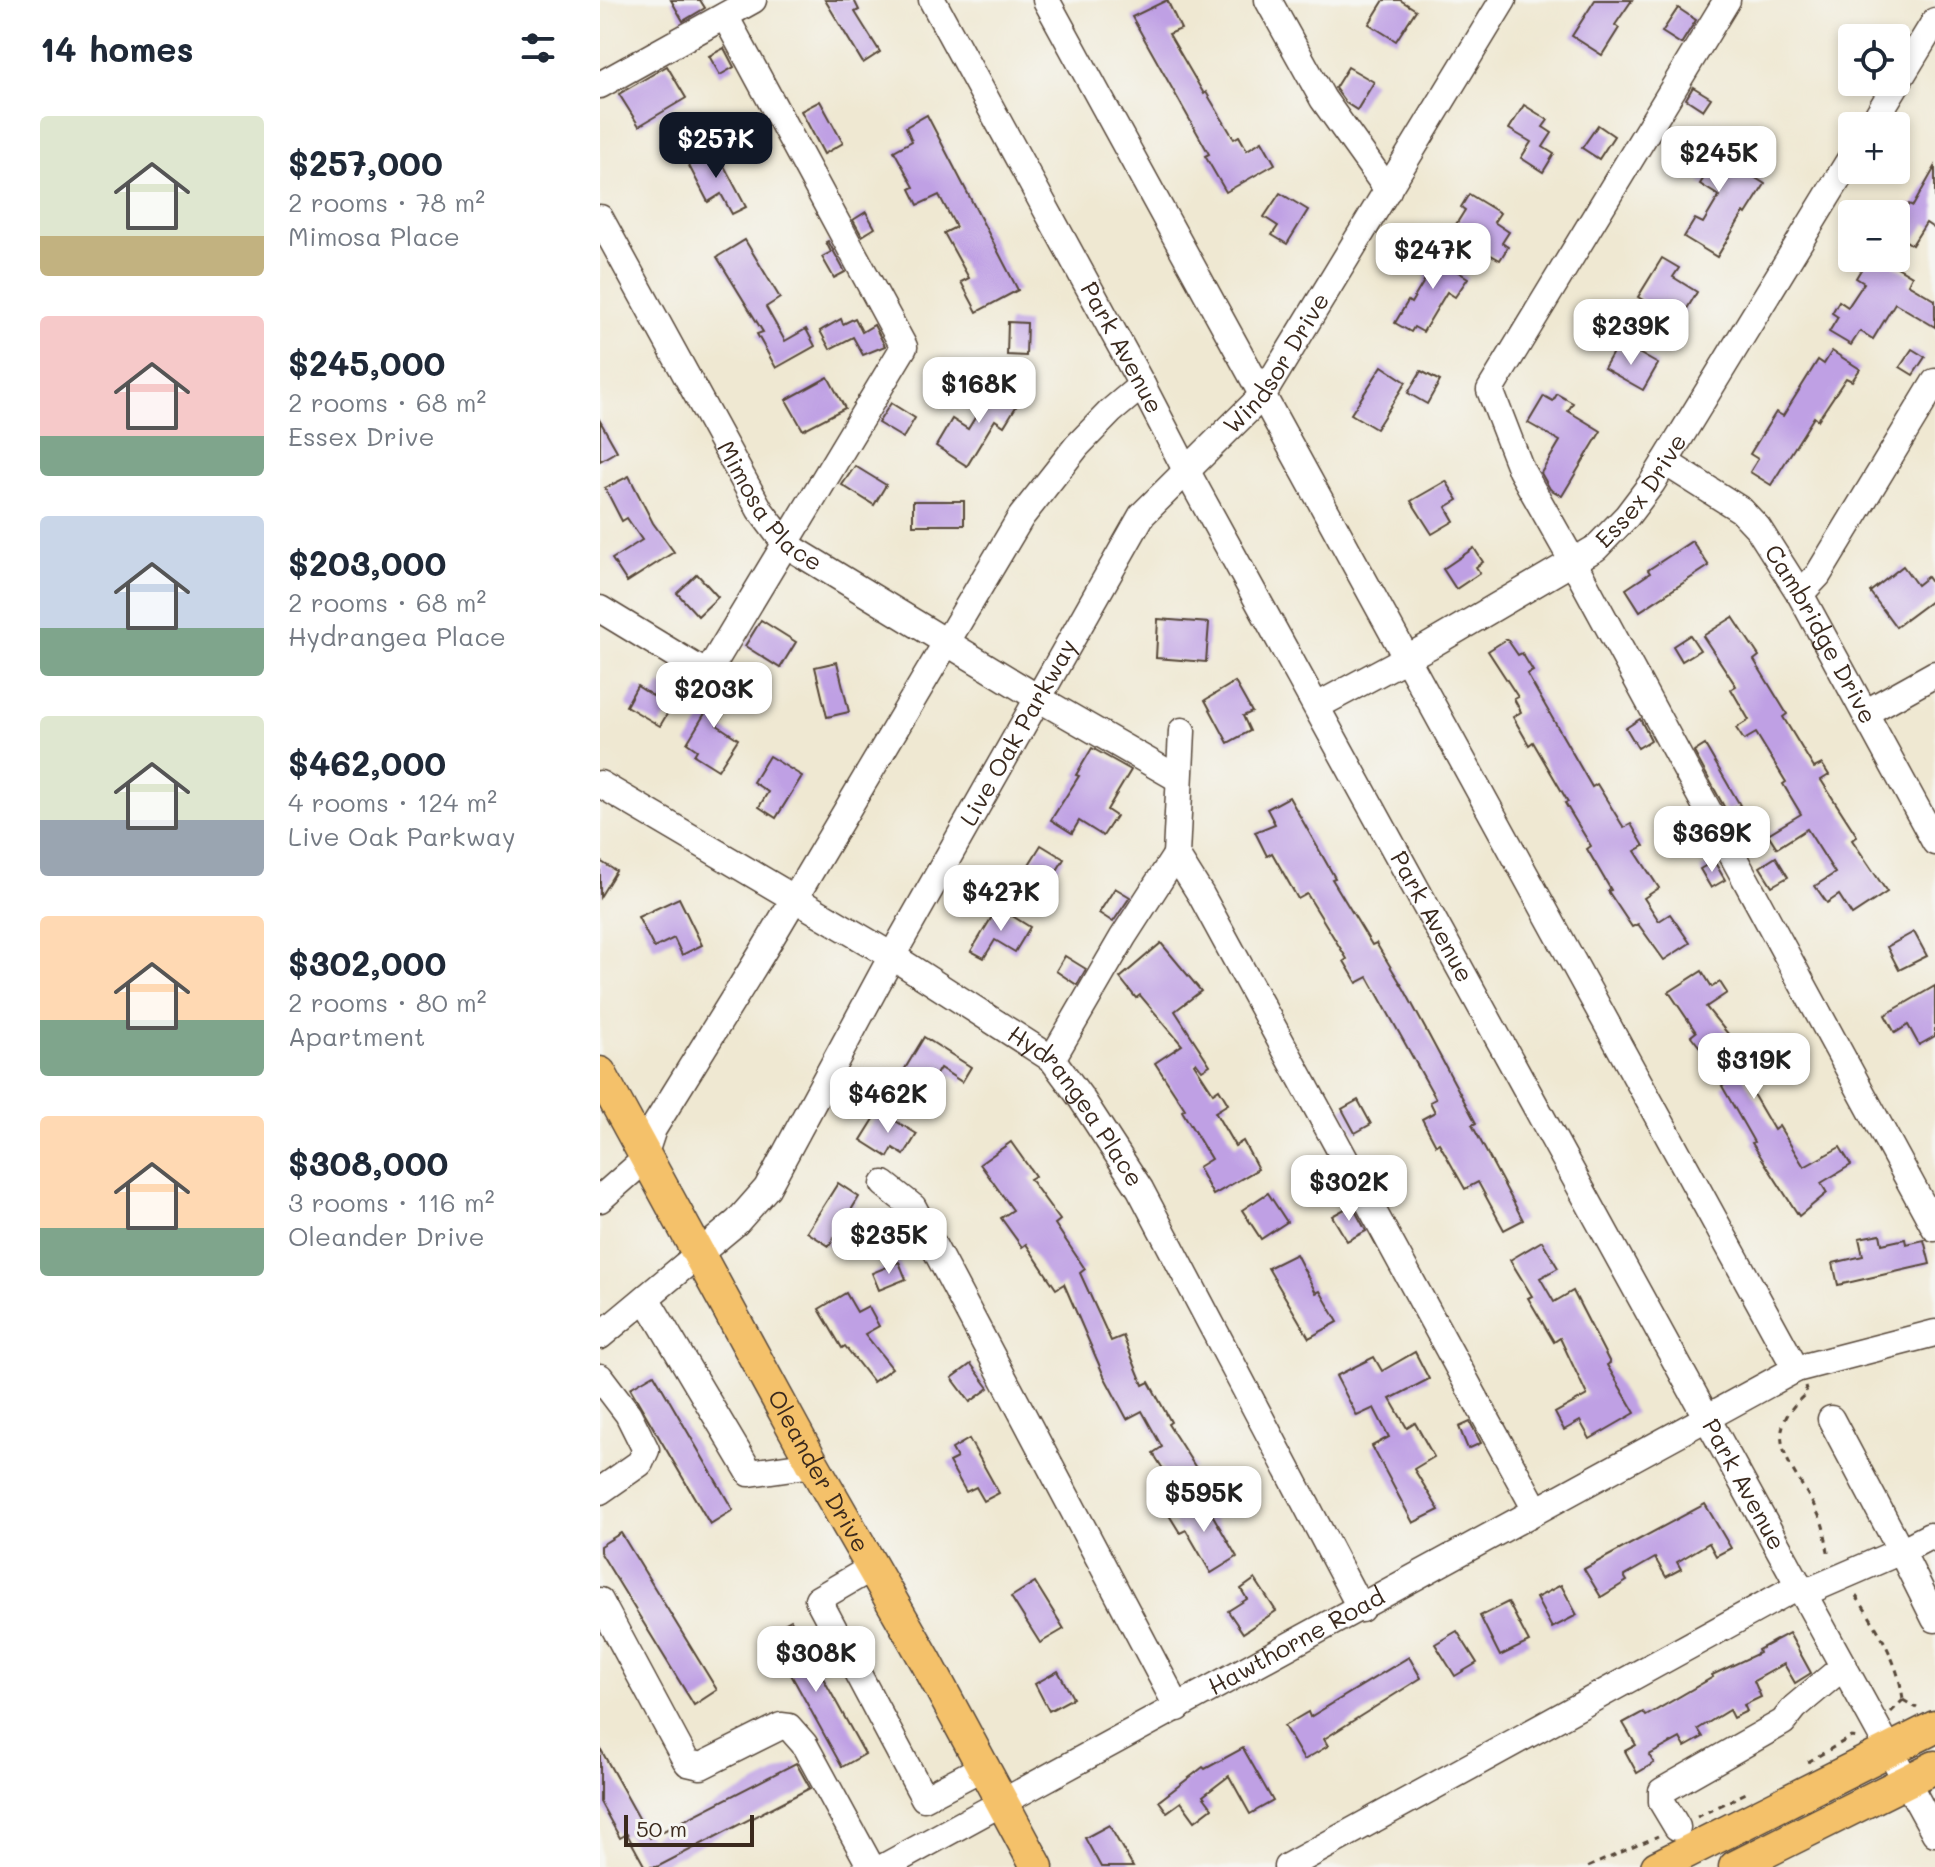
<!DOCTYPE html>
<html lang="en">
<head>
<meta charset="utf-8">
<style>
	:root { --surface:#fff; --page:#f6f6f7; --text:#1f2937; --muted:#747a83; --accent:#111827 }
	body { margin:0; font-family:Mali,sans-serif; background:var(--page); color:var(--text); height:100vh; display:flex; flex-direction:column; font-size:30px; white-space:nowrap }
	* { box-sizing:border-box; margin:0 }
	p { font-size:26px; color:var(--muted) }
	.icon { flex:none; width:44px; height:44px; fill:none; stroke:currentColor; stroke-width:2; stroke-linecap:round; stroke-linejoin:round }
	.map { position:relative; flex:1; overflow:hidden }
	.details { display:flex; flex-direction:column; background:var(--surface); width:600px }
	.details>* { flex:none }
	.fabs { position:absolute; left:1238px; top:24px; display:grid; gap:16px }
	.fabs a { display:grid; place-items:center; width:72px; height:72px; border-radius:8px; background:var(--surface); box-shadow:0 4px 12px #0003; font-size:40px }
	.scale { position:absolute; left:24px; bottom:20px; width:130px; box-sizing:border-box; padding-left:8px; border:4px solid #3b2a1e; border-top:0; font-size:22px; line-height:28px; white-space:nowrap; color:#3b2a1e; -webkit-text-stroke:6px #f6f6f2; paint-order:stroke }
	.price { position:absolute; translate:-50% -68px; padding:0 18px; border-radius:16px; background:#fff; color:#222; font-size:26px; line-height:52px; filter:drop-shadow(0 2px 4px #0008) }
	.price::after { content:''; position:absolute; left:50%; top:48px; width:24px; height:18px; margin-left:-12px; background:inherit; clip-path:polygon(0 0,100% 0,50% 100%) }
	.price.selected { background:var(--accent); color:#fff }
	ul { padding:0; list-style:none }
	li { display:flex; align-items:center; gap:24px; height:200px; padding:0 40px }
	li span { display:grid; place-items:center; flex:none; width:224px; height:160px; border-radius:8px; color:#555 }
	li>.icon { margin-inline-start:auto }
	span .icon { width:96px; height:96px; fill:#fffc; stroke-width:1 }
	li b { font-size:34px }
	h2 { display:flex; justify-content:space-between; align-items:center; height:96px; padding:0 40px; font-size:34px }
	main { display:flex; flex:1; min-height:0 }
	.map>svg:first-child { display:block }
</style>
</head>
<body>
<main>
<section class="details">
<h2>14 homes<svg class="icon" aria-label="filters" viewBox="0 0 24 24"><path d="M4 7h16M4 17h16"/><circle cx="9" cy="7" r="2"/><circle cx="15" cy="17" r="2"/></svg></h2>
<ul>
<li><span style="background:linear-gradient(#dfe7d0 75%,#c2b280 0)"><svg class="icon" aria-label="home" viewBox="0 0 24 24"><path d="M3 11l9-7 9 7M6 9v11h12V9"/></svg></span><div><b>$257,000</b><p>2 rooms · 78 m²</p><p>Mimosa Place</p></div></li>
<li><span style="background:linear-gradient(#f6c9c9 75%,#7fa58c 0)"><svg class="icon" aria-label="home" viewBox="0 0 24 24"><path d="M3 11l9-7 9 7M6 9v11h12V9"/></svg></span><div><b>$245,000</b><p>2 rooms · 68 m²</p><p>Essex Drive</p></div></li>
<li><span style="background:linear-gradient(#c9d6e8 70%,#7fa58c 0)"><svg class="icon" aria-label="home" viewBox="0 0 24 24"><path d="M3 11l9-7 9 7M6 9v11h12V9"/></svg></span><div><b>$203,000</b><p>2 rooms · 68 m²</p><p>Hydrangea Place</p></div></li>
<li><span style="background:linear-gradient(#dfe7d0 65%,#9aa5b1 0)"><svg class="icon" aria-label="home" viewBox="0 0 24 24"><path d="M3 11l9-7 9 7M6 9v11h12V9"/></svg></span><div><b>$462,000</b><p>4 rooms · 124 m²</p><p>Live Oak Parkway</p></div></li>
<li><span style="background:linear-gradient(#ffd9b3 65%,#7fa58c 0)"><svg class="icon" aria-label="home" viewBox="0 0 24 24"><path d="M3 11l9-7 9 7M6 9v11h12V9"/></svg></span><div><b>$302,000</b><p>2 rooms · 80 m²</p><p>Apartment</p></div></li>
<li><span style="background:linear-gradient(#ffd9b3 70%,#7fa58c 0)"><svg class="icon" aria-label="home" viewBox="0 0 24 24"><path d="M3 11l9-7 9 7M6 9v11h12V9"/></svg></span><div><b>$308,000</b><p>3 rooms · 116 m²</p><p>Oleander Drive</p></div></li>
</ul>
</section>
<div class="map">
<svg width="1335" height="1867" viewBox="0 0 1335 1867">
	<rect width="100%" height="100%" fill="#f6f6f2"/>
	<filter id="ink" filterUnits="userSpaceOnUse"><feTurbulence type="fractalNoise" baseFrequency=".0125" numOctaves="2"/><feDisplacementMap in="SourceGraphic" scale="16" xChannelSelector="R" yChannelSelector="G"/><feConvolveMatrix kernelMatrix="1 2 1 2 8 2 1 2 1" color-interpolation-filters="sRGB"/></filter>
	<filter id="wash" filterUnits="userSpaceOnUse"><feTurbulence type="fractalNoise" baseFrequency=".006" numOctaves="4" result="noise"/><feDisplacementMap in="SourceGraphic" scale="32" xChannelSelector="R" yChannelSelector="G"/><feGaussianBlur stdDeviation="1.8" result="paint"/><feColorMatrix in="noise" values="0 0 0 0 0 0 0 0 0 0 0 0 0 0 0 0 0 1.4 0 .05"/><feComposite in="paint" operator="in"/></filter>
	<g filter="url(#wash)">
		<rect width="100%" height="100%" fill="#efe8d2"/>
		<g id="blocks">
			<g fill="#bfa0e4">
				<polygon points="71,0 100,0 105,8 83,21"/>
				<polygon points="225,0 254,0 259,10 255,12 280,52 263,63"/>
				<polygon points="567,0 581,29 569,34 604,94 606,92 634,139 639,136 647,150 662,141 675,164 626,192 605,156 609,154 532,17"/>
				<polygon points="784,0 800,0 816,10 796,41 769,24"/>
				<polygon points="995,0 1032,0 1015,25 1019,28 1002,55 972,36"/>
				<polygon points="1078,8 1096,20 1081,44 1062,32"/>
				<polygon points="124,48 134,67 120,75 109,56"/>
				<polygon points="67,66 86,98 39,126 19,94"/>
				<polygon points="748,67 774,82 757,110 746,103 735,88"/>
				<polygon points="1093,87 1111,98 1103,110 1086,99"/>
				<polygon points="220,101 243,143 224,154 201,111"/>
				<polygon points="924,105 948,120 943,127 952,133 943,147 954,154 943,172 921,158 931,142 909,129"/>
				<polygon points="327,115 418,290 377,312 361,282 369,278 344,233 356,227 339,195 318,205 310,189 314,187 294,151 312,141 306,127"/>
				<polygon points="998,125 1014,136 999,159 982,148"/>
				<polygon points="1081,125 1102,137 1099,142 1165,184 1146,214 1144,212 1117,257 1084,237 1095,219 1103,223 1119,196 1100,184 1112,165 1072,142"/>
				<polygon points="114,147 146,207 132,214 121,194 108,202 87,162"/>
				<polygon points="1335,167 1335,229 1326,223 1312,245 1296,234 1296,223 1309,204 1313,206"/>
				<polygon points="680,193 708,210 687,244 672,235 678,226 664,217"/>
				<polygon points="869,194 900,213 894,222 909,232 902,243 908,247 900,260 877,247 880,241 855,226 865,210 861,207"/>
				<polygon points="266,212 275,228 262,236 253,220"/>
				<polygon points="145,240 180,298 166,307 185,341 206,329 215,346 176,368 157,334 163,332 117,257"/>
				<polygon points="228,241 245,272 234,278 222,257 231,252 226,242"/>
				<polygon points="840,247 861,261 855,270 868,278 855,297 847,292 823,332 814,327 811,332 795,323 808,301 811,303 827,276 823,273"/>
				<polygon points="1062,258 1079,268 1073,277 1097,292 1079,322 1038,297"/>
				<polygon points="1268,258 1282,258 1312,276 1308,284 1335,300 1335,327 1295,303 1273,339 1260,331 1251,345 1229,332 1238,317 1232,313 1239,301 1248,307 1264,283 1256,278"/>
				<polygon points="255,318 262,332 274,325 285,346 263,355 253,337 230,349 220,331 241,319 243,324"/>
				<polygon points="408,322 427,323 426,356 407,355"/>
				<polygon points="1016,347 1032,356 1035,351 1058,364 1043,390 1004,368"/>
				<polygon points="1312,349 1325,357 1313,375 1300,367"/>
				<polygon points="1232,351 1260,369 1252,381 1246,378 1218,420 1214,417 1171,485 1150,472 1158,459 1150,454 1176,412 1183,416 1218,360 1224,364"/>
				<polygon points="782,366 806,382 776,429 751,414"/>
				<polygon points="821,371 840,381 827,404 808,393"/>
				<polygon points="228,377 245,408 203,430 186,400"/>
				<polygon points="397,382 422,397 404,426 395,420 367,466 336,446 352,419 368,429"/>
				<polygon points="957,394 973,403 968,411 1001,431 962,496 950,489 941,473 960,441 928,423 944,396 953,401"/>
				<polygon points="291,403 315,418 303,438 278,423"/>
				<polygon points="0,421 17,451 0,461"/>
				<polygon points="255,466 286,485 274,505 242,485"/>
				<polygon points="29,476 53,523 74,552 27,582 12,559 42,540 27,518 22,521 5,488"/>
				<polygon points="846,481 858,500 846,507 854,521 832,534 811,501"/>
				<rect x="313" y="501" width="51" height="24"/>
				<polygon points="1092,541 1109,566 1040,611 1026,589 1050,573 1048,570"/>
				<polygon points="874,548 883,562 876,567 880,573 856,589 843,569"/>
				<polygon points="1303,566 1317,585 1327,577 1335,588 1335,598 1296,627 1270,592"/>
				<polygon points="97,574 118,597 98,616 77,593"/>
				<polygon points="1133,617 1159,656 1154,660 1187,714 1183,717 1214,768 1222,764 1229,775 1221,780 1257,836 1252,840 1287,892 1252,915 1239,895 1227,903 1215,886 1235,873 1207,829 1177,848 1168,834 1201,814 1183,784 1186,782 1156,733 1144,740 1136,728 1149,720 1131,689 1136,686 1103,636"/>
				<polygon points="558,619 609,623 606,662 556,658"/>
				<polygon points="161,620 196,642 180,668 145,646"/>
				<polygon points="1090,635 1100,650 1082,661 1073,646"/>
				<polygon points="907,639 918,655 922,653 933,671 927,674 992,787 997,784 1024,828 1031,824 1044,846 1035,851 1059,888 1044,898 1059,921 1070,914 1090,943 1064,960 1038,924 1032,927 1008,891 1011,890 987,849 991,846 965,803 968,802 933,742 929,745 913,717 921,712 914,699 918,697 888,651"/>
				<polygon points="237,662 249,712 227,717 215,667"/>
				<polygon points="635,682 652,712 643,716 650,731 628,743 605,700"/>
				<polygon points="60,684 79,694 60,726 26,706 37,686 53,696"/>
				<polygon points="119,684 136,694 117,725 138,739 118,770 94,755 97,750 87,743 113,700 106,696 110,689"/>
				<polygon points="1040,719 1051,740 1038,748 1026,728"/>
				<polygon points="1105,745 1140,805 1127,812 1094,752"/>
				<polygon points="492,748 531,770 507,810 516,816 503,836 479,821 472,833 451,820 479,776 476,775"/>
				<polygon points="169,756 202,776 176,818 159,807 168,792 153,782"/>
				<polygon points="689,797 735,878 732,879 772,945 776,943 804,989 876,1123 872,1125 923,1220 904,1230 878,1182 865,1189 839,1143 836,1145 822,1119 835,1112 830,1102 836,1099 768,977 757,983 744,961 747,959 707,894 698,899 672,853 667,856 655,832 675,824 667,809"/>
				<polygon points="1093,817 1101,832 1089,839 1080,825"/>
				<polygon points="441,845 464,859 440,898 417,884"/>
				<polygon points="1176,857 1188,877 1172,886 1160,867"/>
				<polygon points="0,861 16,871 0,897"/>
				<polygon points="1114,861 1125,880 1111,888 1100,869"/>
				<polygon points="515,888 530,897 513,922 499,913"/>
				<polygon points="79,898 102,945 82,955 74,938 54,948 38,917"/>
				<polygon points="398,907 430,927 415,952 395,940 384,958 371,951"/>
				<polygon points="1314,932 1327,956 1299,970 1287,947"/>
				<polygon points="561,943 601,991 575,1011 610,1065 602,1070 596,1062 594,1064 613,1093 619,1089 628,1104 615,1112 635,1146 643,1141 658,1169 613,1195 598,1167 611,1159 582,1111 585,1109 555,1063 582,1045 540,995 536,998 520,978"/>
				<polygon points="465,956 486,969 477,985 456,971"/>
				<polygon points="1102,971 1112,987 1120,982 1127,993 1106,1007 1133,1040 1135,1038 1144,1049 1132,1058 1174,1130 1179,1126 1204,1167 1240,1147 1251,1165 1221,1183 1227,1193 1199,1216 1152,1143 1154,1142 1122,1086 1128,1083 1091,1036 1096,1032 1069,992"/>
				<polygon points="1335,986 1335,1036 1319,1045 1308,1025 1295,1033 1285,1015"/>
				<polygon points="324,1037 371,1067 362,1082 340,1068 325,1093 300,1077"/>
				<polygon points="758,1100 771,1124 755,1133 742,1109"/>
				<polygon points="279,1111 317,1134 304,1155 293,1148 288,1157 261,1140"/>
				<polygon points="411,1142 435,1176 430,1179 460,1220 455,1224 485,1269 480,1273 511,1341 523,1336 543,1385 549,1382 571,1422 568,1424 596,1468 572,1483 553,1453 562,1447 542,1411 527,1419 504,1376 464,1284 456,1289 426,1244 422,1247 401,1218 413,1210 380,1164"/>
				<polygon points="238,1183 259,1197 229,1246 207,1232"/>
				<polygon points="668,1193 687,1222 661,1239 642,1210"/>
				<polygon points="752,1205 766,1231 747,1241 732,1216"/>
				<polygon points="1280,1234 1282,1244 1305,1239 1306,1244 1324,1240 1330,1264 1238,1285 1233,1263 1263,1256 1259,1238"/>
				<polygon points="942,1241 958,1268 940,1278 954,1302 973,1291 1010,1363 1007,1365 1035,1413 990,1439 980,1421 964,1430 955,1413 987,1395 960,1338 954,1342 928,1298 932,1296 910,1260"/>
				<polygon points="696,1254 716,1293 720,1291 738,1322 709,1338 668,1268"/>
				<polygon points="299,1262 306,1279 279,1290 272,1273"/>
				<polygon points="246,1293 257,1312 268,1306 279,1326 265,1334 292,1368 273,1382 245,1346 242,1348 219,1309"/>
				<polygon points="815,1352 829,1379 790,1399 807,1428 815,1423 834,1457 814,1469 839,1510 813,1523 772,1446 789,1437 774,1408 757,1416 736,1376 774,1357 782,1371"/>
				<polygon points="371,1364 389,1388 370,1402 352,1378"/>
				<polygon points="54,1374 133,1510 110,1524 30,1388"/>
				<polygon points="870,1422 881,1443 868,1449 859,1427"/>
				<polygon points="369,1439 399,1493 384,1501 376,1487 366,1492 349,1462 357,1458 352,1449"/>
				<polygon points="602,1497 637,1557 611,1573 586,1530 580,1533 569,1515"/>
				<polygon points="1105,1504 1131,1548 1116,1556 1109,1543 1077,1562 1081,1569 1066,1577 1055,1558 1024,1576 1027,1581 1001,1597 984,1569"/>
				<polygon points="21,1533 117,1690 94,1705 0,1552 0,1546"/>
				<polygon points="655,1579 676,1611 643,1633 628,1611 647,1599 641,1589"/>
				<polygon points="435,1582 464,1629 440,1643 411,1597"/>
				<polygon points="961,1585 977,1615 952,1628 936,1598"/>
				<polygon points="908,1602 929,1642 900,1656 880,1616"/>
				<polygon points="191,1620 265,1754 242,1767 168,1633"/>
				<polygon points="857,1631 877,1663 855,1676 835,1644"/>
				<polygon points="1189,1633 1211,1673 1195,1683 1184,1664 1154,1681 1161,1697 1144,1705 1147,1711 1133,1718 1129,1710 1098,1729 1103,1737 1085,1747 1080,1738 1049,1755 1054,1763 1037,1773 1025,1751 1036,1745 1023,1723 1043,1712 1046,1716 1113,1677 1112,1675 1159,1653 1158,1650"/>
				<polygon points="809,1657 821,1678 724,1739 728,1746 704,1760 684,1726 708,1712 710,1717"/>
				<polygon points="458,1671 473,1698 449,1711 435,1684"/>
				<polygon points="0,1748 50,1838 196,1763 210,1788 57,1867 45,1867 27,1834 20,1838 0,1802"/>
				<polygon points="643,1748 673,1801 650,1814 629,1776 603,1796 612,1808 595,1821 581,1802 567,1812 559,1801 603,1767 605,1769"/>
				<polygon points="509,1825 533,1867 501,1867 485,1838"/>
			</g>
		</g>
	</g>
	<g filter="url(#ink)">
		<use href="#blocks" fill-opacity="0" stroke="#564639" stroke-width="2"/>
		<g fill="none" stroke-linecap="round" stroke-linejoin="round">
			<defs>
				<g id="minor">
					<path id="s1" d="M332,0L542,385L586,470L1335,1833"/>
					<polyline points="446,0 1196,1369"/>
					<polyline points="668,0 723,99 788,190"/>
					<polyline points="1127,0 890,390 921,470 972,560 1335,1228"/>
					<polyline points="0,85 153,0"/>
					<polyline points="1271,126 1335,21"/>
					<path id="s2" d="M0,218L160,510L181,538L190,547L438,698L579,779"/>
					<path id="s3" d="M1065,462L1141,510L1158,528L1200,594L1335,842"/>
					<polyline points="1200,594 1218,575 1335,382"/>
					<polyline points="0,609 107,674 304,347 125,16"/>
					<path id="s4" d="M717,706L829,646L996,548L1027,516L1052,483L1252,156"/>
					<polyline points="1265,713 1335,674"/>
					<polyline points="582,731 576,855 601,895 936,1510"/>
					<path id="s5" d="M0,784L292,956L452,1059L481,1098L540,1189L761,1609"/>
					<polyline points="452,1059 523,937 576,855"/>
					<polyline points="284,1184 313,1207 578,1708"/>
					<polyline points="0,1199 42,1162 53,1129 162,953 421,517 477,446 511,411 542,385"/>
					<polyline points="46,1298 150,1473 213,1464"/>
					<path id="s6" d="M0,1336L137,1222L167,1188L292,956L542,515L662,396L903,0"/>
					<polyline points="0,1377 28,1414 46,1450 40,1463 0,1491"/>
					<polyline points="1231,1419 1301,1551 1330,1536 1335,1538"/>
					<polyline points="273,1567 218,1599 324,1798 383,1767"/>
					<polyline points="1204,1593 1301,1551 1335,1619"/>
					<polyline points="0,1601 85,1759 88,1763 101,1766 181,1726 189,1727 204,1744 271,1867"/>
					<polyline points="1077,1827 1062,1802 1062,1791 1183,1722 1195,1707 1244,1666"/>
					<path id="s7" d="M284,1867L1196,1369L1335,1333"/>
					<polyline points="687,1867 1200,1585"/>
				</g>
				<g id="major">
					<path id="s8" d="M0,1073L213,1464L326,1661L437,1867"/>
					<polyline points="1057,1867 1335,1727"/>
					<polyline points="1135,1867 1335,1767"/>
				</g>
			</defs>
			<use href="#minor" stroke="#564639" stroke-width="29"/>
			<use href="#major" stroke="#564639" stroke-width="35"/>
			<g stroke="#564639" stroke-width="3" stroke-dasharray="6 6" stroke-linecap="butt">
				<path d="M1205,1386L1207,1393C1149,1441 1206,1475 1223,1526C1226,1536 1227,1548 1229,1558"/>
				<path d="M1256,1596C1277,1627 1299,1662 1303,1700"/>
				<polyline points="1303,1700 1317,1708"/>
				<polyline points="1291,1712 1303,1700"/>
				<polyline points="1208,1762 1251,1737 1258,1738"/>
				<polyline points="1097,1817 1148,1792"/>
				<polyline points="988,1867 1058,1836"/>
			</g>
			<use href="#minor" stroke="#fff" stroke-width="26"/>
			<use href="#major" stroke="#f4c16a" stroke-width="32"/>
		</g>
	</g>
	<g text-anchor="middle" stroke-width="6" stroke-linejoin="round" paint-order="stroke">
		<g font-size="24" fill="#3b2a1e" stroke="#f6f6f2">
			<text dy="8" stroke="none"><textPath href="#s1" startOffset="396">Park Avenue</textPath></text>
			<text dy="8" stroke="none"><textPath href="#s6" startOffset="1198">Windsor Drive</textPath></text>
			<text dy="8" stroke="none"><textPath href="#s4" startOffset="394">Essex Drive</textPath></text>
			<text dy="8" stroke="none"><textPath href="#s2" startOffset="336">Mimosa Place</textPath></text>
			<text dy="8" stroke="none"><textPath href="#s3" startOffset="238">Cambridge Drive</textPath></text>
			<text dy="8" stroke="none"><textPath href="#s6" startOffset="744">Live Oak Parkway</textPath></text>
			<text dy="8" stroke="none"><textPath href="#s1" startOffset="1044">Park Avenue</textPath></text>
			<text dy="8" stroke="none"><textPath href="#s5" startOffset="580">Hydrangea Place</textPath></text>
			<text dy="8" stroke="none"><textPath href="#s8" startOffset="454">Oleander Drive</textPath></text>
			<text dy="8" stroke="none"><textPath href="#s1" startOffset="1692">Park Avenue</textPath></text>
			<text dy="8" stroke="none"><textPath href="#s7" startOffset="470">Hawthorne Road</textPath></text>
		</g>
	</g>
</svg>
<div class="fabs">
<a><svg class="icon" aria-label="locate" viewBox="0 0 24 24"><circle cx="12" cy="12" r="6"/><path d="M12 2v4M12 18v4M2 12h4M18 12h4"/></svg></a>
<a>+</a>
<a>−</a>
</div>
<div class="scale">50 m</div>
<b class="price selected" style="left:116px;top:180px">$257K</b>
<b class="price" style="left:1119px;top:194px">$245K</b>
<b class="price" style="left:833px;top:291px">$247K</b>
<b class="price" style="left:1031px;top:367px">$239K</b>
<b class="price" style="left:379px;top:425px">$168K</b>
<b class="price" style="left:114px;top:730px">$203K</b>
<b class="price" style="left:1112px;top:874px">$369K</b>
<b class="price" style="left:401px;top:933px">$427K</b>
<b class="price" style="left:1154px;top:1101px">$319K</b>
<b class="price" style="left:288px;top:1135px">$462K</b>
<b class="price" style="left:749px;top:1223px">$302K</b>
<b class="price" style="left:289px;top:1276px">$235K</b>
<b class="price" style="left:604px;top:1534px">$595K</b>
<b class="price" style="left:216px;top:1694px">$308K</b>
</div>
</main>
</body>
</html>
